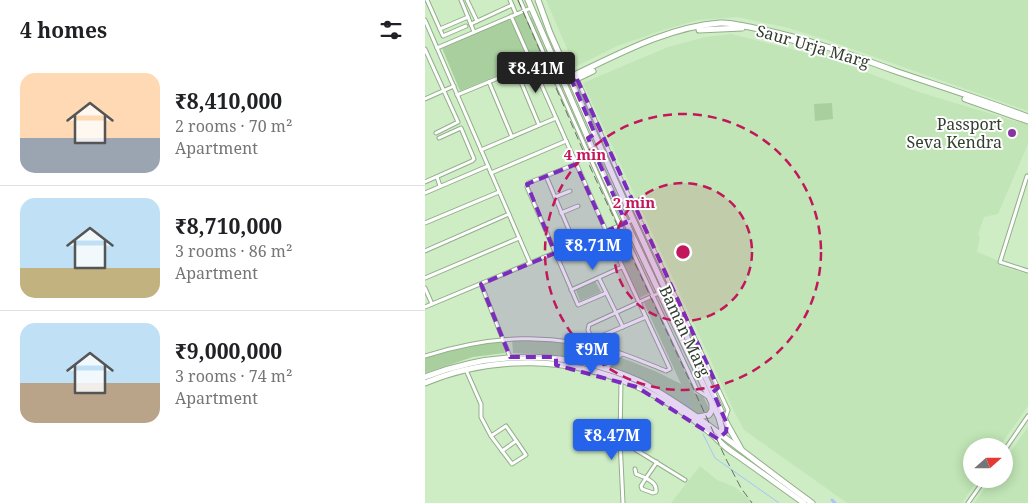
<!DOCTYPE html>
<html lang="en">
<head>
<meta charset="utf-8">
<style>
	:root { --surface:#fff; --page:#f6f6f6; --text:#202124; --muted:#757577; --line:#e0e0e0; --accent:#2563eb }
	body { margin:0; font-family:"Noto Serif",serif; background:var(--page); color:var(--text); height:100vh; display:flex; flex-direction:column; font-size:19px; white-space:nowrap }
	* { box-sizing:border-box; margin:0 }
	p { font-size:16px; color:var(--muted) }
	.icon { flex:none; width:28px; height:28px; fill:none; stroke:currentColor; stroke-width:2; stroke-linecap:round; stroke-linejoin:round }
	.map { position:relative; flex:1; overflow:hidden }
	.panel { display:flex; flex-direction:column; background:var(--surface); width:425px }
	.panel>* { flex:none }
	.needle { width:32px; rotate:69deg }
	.buttons { position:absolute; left:538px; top:438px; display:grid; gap:10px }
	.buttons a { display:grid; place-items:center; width:50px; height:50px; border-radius:50%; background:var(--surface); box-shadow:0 2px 12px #0003; font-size:25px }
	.price { position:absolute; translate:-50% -42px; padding:0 11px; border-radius:5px; background:var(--accent); color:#fff; font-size:16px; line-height:32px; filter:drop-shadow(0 1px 2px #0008) }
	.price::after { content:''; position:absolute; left:50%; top:30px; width:15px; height:11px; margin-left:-8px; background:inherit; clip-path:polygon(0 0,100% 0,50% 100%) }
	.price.selected { background:#222; color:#fff }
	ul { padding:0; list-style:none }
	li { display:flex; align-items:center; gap:15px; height:125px; padding:0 20px }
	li+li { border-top:1px solid var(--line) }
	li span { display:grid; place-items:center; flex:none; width:140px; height:100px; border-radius:15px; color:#555 }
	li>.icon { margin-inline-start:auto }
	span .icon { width:60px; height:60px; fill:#fffc; stroke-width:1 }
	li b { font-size:21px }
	h2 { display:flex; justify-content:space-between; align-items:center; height:60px; padding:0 20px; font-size:21px }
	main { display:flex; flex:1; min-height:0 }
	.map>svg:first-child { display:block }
</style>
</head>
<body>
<main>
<section class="panel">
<h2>4 homes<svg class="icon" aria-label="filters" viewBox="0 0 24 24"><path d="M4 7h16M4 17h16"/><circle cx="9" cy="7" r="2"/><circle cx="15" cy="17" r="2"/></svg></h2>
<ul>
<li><span style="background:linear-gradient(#ffd9b3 65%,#9aa5b1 0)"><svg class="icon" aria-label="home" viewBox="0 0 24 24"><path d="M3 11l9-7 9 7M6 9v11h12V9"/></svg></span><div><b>₹8,410,000</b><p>2 rooms · 70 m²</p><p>Apartment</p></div></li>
<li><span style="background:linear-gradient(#bfe0f5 70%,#c2b280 0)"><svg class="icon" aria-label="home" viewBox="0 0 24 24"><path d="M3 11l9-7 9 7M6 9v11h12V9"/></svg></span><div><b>₹8,710,000</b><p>3 rooms · 86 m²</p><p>Apartment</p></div></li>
<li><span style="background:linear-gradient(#bfe0f5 60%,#b9a48a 0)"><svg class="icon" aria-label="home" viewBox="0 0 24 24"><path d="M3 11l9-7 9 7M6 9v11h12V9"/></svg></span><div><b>₹9,000,000</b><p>3 rooms · 74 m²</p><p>Apartment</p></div></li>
</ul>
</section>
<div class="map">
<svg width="603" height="503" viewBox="0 0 603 503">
	<rect width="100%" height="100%" fill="#ceedc5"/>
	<g fill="#c1e5b6">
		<polygon points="121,0 603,0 603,111 399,39 360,27 312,17 273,20 235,31 192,46 150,67"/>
		<polygon points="306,34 406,59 494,92 603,125 603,144 573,214 559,217 553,235 555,237 552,252 574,261 575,266 603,274 603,406 575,446 546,446 546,479 553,479 537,503 422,503 319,430 309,411 158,83 243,47 280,37"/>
		<polygon points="603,427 603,503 549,503 567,479 579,479 579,461"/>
		<polygon points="275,466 292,480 310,487 328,503 246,503"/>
	</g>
	<g fill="#a9cf9f">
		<polygon points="100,13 107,18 128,69 114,75 89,19 90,17"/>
		<polygon points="84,20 88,23 105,62 35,91 17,48"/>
		<polygon points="407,103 408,119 390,121 389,104"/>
		<polygon points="193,230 225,293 214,298 183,233"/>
		<polygon points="170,281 176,292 155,301 151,290"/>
		<path d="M227,299L270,394L278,396L284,408L282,412L279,414C268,414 259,405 251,400C224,381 195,370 164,361L169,347L230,371L256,384L219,303Z"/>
		<polygon points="77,339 80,353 48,357 0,373 0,357"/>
		<polygon points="87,339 141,341 160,344 155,359 117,354 88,353"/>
	</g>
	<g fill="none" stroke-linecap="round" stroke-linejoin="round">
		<g stroke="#a3c5fa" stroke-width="1">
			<polyline points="257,393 266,411"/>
			<polyline points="278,434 290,458 354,503"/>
		</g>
		<polyline stroke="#a3c5fa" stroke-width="3" points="407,500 410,503"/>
		<defs>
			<g id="street">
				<polyline points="2,0 18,36 41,26"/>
				<polyline points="36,0 49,32"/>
				<polyline points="42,0 52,21"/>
				<polyline points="85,0 91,14"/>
				<polyline points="95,0 195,225 272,390 283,397"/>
				<polyline points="0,20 105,263"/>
				<polyline points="46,24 87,5"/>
				<polyline points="15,29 43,17"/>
				<polyline points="12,48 106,8"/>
				<polyline points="0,49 33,122 11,133"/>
				<polyline points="91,70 114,125"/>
				<polyline points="152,79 193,173 303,410 300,419"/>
				<polyline points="64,82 87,137"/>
				<polyline points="32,95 107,64"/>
				<polyline points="0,99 29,86"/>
				<polyline points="56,150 131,118"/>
				<polyline points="151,164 103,183 102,187 153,305 181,293"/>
				<polyline points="66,173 141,141"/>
				<polyline points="121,176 150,244"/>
				<polyline points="12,177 15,186"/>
				<polyline points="603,177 602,176 575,262 603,271"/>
				<polyline points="0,182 47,161 49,159 36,128 14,138"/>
				<polyline points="0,193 63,166"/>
				<polyline points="130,197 145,191"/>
				<polyline points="136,213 153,206"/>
				<polyline points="0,223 74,192"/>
				<polyline points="0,251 84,214"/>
				<polyline points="0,278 94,238"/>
				<polyline points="174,278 198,327"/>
				<polyline points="56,284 85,357"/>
				<polyline points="0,288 7,304"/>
				<polyline points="146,290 197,267"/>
				<polyline points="0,307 208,220"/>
				<polyline points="167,340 163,330 164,325 234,293"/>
				<path d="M0,356C67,335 127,332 195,353C210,358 226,365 241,371L245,369L181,231L86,16"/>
				<polyline points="159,362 167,340 221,317"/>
				<polyline points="180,369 197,354"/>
				<polyline points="41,370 56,404 56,417 66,436 87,464 101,455 81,426 66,436"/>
				<polyline points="196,381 195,440 198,503"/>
				<polyline points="195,440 260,480"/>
				<polyline points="77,451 91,441"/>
				<polyline points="579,451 603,416"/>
				<path d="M210,469L211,474L221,478L216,486L217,489L228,493L231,492C232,484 227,482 221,478L232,462"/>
				<polyline points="543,503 560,479"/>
			</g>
			<g id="secondary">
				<polyline points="103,0 182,182 294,418 297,429 293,439"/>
				<polyline points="113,0 125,33 189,178 302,424 316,449"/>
				<polyline points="274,30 317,28"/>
				<polyline points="353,36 388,46"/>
				<path d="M145,77C192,55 242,27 295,23C306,22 317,26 329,28C377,37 424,54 470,71C514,86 559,100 603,117"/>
				<polyline points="147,81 168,71"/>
				<polyline points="540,99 603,121"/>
				<path d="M0,377C70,350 145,350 214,381C234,391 253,404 272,417C311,445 348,475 387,503"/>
				<path d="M0,383C67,355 144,356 211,386C237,398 276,422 296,443C303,450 312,455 320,461C340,475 359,489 379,503"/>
				<polyline points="273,417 284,415 287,410 287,404"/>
			</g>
		</defs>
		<use href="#street" stroke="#92af89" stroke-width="5"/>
		<use href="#secondary" stroke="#92af89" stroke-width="7"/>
		<use href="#street" stroke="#fff" stroke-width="3"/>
		<use href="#secondary" stroke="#fff" stroke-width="5"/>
		<polyline stroke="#62745d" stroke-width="1" stroke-dasharray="8 4" stroke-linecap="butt" points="93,0 166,169 301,459 316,488 327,503"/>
	</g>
	<path fill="#7b2cbf" fill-opacity="0.2" stroke="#7b2cbf" stroke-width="4" stroke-dasharray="10 6" stroke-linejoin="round" d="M152,79L293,388L288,392L302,424L301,432L293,439L212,387L131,365V357H85L56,284L130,253L102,184L151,164L181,231L201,223L163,138L170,134L147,81Z"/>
	<circle cx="258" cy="252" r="69" fill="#c2185b" fill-opacity=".12"/>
	<g fill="none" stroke="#c2185b" stroke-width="2.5" stroke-dasharray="9 6">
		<circle cx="258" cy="252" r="69"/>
		<circle cx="258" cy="252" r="138"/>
	</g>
	<circle fill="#8a34a1" stroke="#fff" stroke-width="2" cx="587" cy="133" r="5"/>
	<g text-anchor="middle" stroke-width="4" stroke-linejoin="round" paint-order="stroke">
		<g font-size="16" fill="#323e2f" stroke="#fff">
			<text transform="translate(388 46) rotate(16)" y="6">Saur Urja Marg</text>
			<text transform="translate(260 331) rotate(65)" y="6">Baman Marg</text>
		</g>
		<g font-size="16" fill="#323e2f" stroke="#fff" text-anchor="end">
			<text x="577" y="130">Passport<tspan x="577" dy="18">Seva Kendra</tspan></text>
		</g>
	</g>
	<circle cx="258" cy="252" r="8" fill="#c2185b" stroke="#fff" stroke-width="2.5"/>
	<g font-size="15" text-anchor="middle" font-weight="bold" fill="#c2185b" stroke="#fff" stroke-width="4" stroke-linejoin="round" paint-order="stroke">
		<text x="160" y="160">4 min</text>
		<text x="209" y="208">2 min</text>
	</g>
</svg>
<div class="buttons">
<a><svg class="needle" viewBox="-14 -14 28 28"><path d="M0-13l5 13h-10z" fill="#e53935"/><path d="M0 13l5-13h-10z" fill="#757577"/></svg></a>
</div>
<b class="price selected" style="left:111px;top:94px">₹8.41M</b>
<b class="price" style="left:168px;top:271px">₹8.71M</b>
<b class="price" style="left:167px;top:375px">₹9M</b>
<b class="price" style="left:187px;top:461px">₹8.47M</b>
</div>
</main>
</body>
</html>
